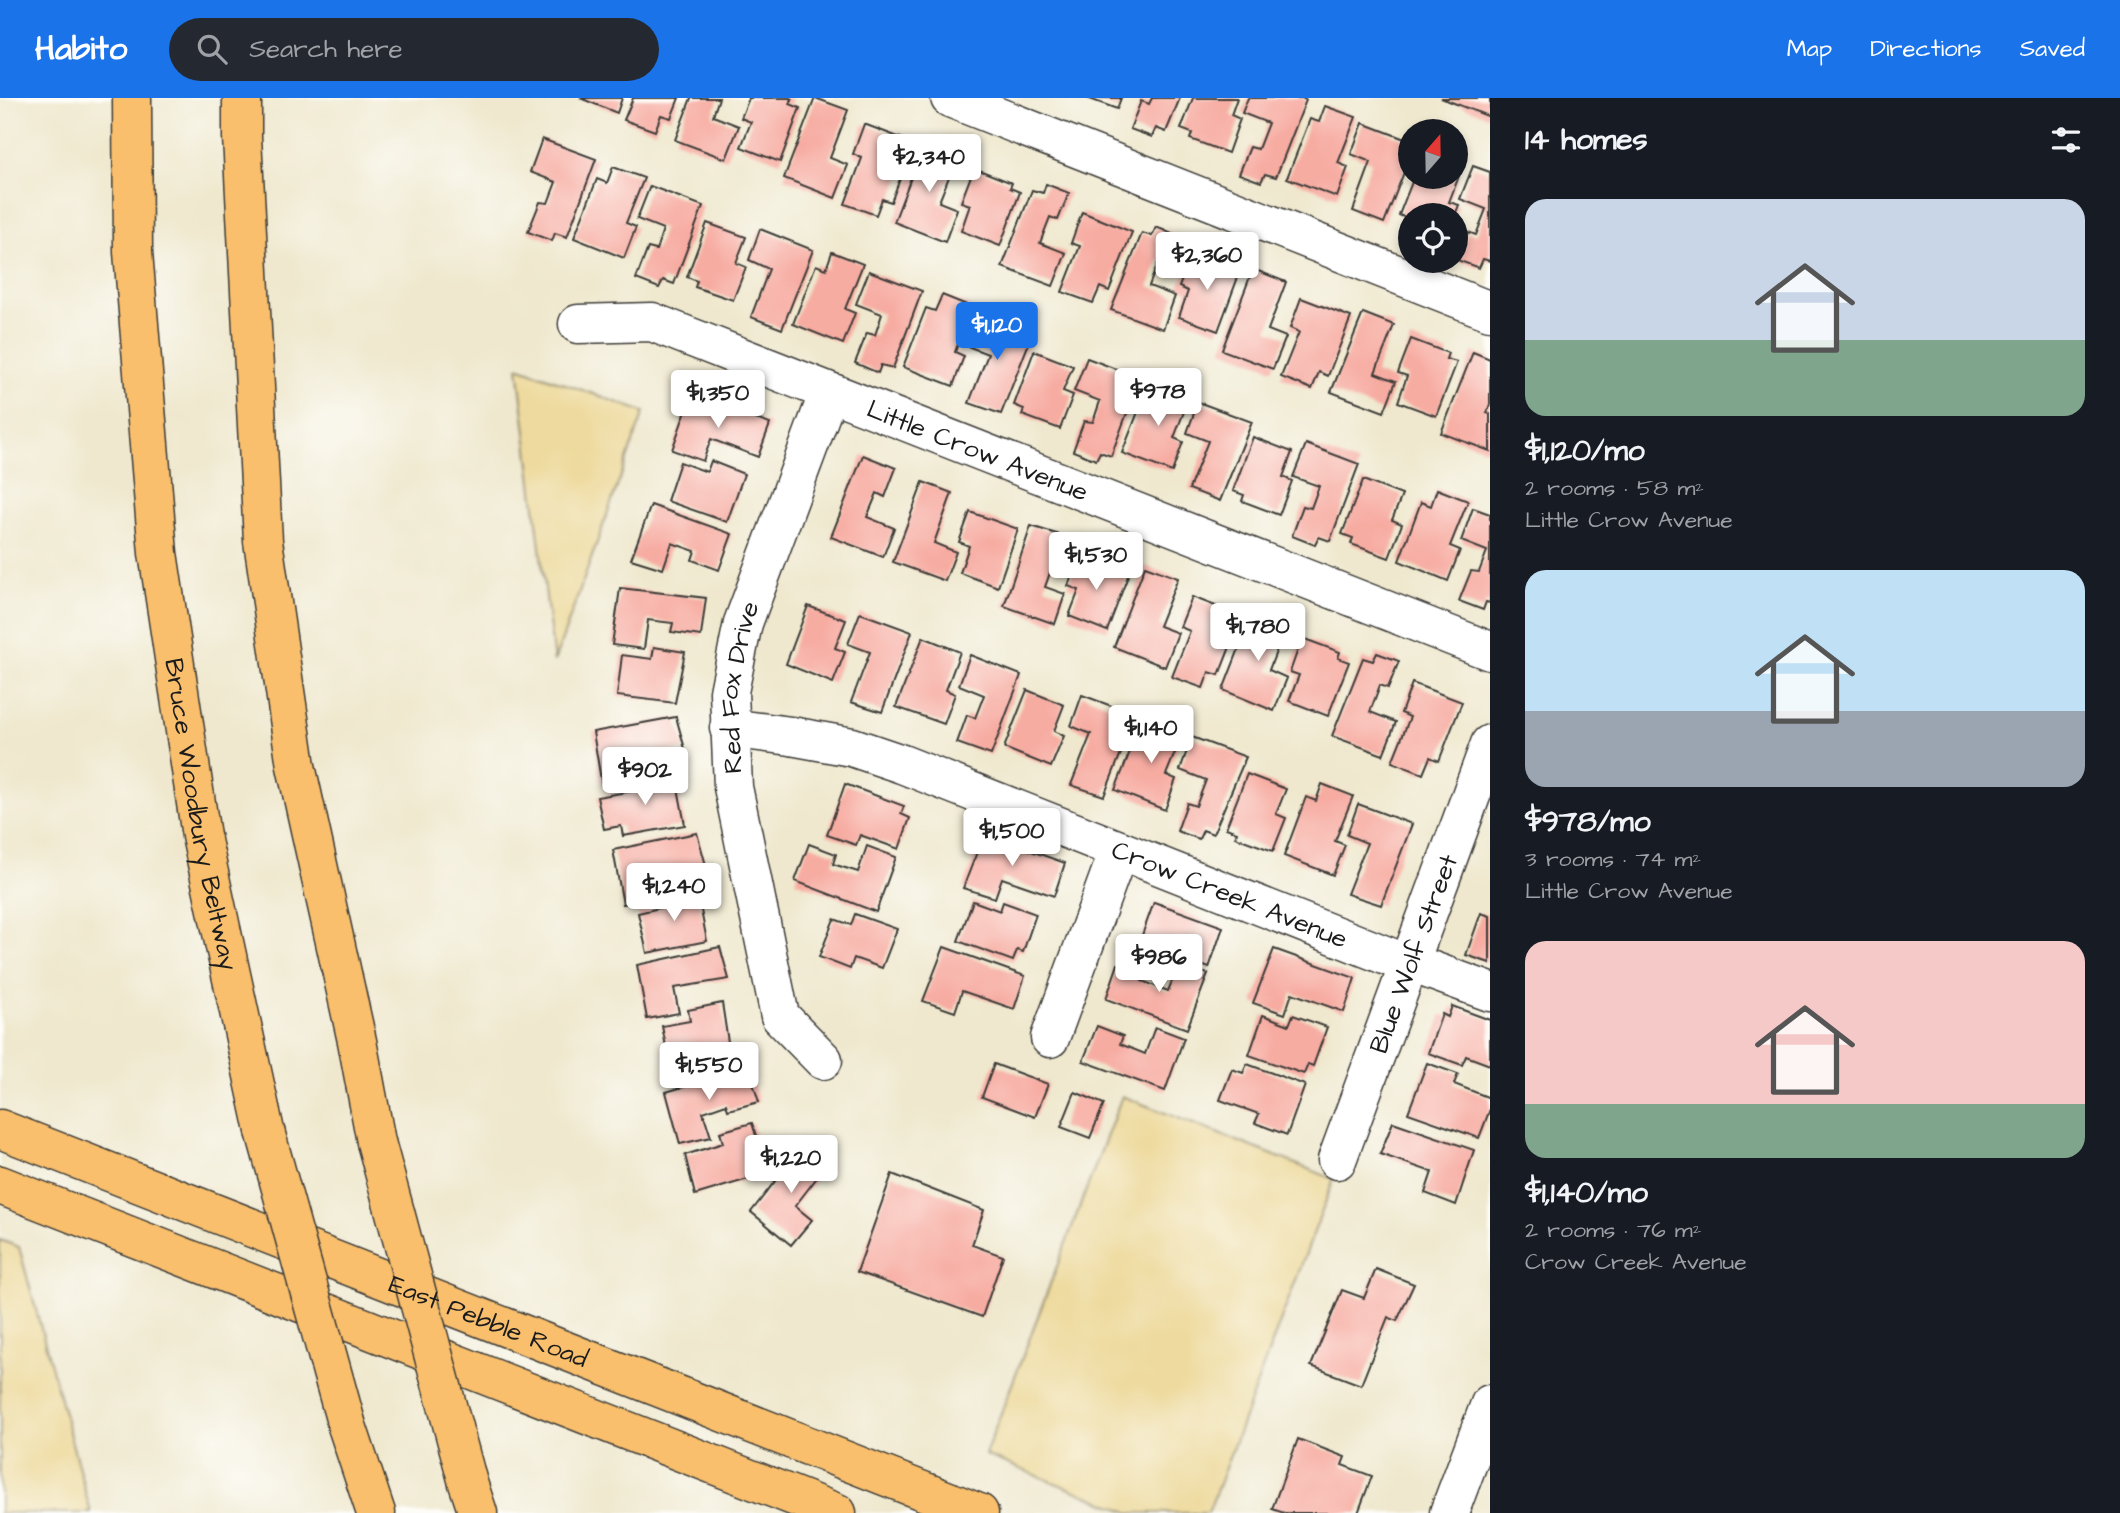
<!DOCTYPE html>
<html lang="en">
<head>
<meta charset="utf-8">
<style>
	:root { --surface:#171b24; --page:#242831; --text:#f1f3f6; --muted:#9ea1a6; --accent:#1a73e8 }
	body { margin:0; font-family:"Architects Daughter",sans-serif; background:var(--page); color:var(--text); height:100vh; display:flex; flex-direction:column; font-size:26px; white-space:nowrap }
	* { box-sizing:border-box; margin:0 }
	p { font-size:23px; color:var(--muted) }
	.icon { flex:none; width:38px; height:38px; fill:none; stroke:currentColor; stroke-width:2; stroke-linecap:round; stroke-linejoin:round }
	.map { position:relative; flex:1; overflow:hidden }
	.drawer { display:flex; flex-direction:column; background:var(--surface); width:630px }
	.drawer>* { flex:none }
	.needle { width:46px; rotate:20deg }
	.tools { position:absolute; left:1398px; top:21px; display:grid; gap:14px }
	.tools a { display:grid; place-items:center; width:70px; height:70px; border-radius:50%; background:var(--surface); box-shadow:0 4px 10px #0003; font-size:35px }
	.price { position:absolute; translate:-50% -60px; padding:0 16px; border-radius:7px; background:#fff; color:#222; font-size:23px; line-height:46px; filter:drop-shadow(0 2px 4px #0008) }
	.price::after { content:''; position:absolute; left:50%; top:42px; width:21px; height:16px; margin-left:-10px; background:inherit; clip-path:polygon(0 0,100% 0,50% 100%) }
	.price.on { background:var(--accent); color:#fff }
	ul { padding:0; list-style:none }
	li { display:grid; align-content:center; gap:14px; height:371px; padding:0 35px }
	li span { display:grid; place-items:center; height:217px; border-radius:21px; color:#555 }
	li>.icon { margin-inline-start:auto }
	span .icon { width:126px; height:126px; fill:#fffc; stroke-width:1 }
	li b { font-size:30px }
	h2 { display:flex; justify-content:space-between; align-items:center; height:84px; padding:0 35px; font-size:30px }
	header { display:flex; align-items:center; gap:42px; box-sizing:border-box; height:98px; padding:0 35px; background:var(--accent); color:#fff }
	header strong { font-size:33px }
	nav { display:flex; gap:38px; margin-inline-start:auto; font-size:24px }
	.search { width:490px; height:63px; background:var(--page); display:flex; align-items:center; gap:18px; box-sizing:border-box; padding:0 24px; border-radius:38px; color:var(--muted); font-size:26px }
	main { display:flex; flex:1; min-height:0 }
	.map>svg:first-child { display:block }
</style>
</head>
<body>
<header>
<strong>Habito</strong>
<div class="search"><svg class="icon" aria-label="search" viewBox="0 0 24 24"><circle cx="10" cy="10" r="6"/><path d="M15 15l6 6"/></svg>Search here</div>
<nav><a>Map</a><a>Directions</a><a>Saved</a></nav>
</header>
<main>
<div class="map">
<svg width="1490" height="1415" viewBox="0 0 1490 1415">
	<rect width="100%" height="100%" fill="#fdfcf7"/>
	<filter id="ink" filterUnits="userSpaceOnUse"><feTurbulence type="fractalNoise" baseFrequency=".0143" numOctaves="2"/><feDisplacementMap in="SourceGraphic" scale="14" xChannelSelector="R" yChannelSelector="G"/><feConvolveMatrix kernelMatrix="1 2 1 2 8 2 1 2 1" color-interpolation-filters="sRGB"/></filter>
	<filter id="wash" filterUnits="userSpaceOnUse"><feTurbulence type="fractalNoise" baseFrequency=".00686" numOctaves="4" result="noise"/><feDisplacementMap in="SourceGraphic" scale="28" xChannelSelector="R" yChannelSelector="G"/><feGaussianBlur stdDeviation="1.57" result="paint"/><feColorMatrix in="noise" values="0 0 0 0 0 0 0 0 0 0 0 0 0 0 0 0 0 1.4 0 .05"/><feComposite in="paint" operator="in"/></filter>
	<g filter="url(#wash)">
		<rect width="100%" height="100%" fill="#efe8ce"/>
		<g fill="#eeda9e" stroke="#857b5d" stroke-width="2">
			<polygon points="518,269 644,314 554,564"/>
			<polygon points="1122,998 1334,1081 1208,1415 1131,1415 985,1357"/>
			<polygon points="0,1142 19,1149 91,1415 0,1415"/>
		</g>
		<g id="blocks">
			<g fill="#f7aca2">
				<polygon points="580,0 622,0 617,15"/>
				<polygon points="633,0 679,0 671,20 661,17 655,33 624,22"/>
				<polygon points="691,0 719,0 713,18 739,28 726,61 675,42"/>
				<polygon points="749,0 790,0 792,1 790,6 800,10 780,64 741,49 751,24 741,20"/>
				<polygon points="815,0 848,12 830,60 848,67 835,100 784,80"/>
				<polygon points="1087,0 1121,0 1117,11"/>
				<polygon points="1152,0 1180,0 1166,34 1156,30 1152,39 1130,31 1141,3 1149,6"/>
				<polygon points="1193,0 1237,0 1231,17 1240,21 1228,55 1190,41 1192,35 1181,31"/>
				<polygon points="1248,0 1302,0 1306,2 1276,79 1265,76 1261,84 1239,76 1250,49 1258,51 1268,25 1242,15"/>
				<polygon points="1441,0 1490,0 1490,19"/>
				<polygon points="1325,8 1356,19 1338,65 1348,69 1337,99 1287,80 1310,21 1319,24"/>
				<polygon points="1363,25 1410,43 1410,59 1384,125 1353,113 1371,64 1351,56"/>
				<polygon points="864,26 914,45 891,104 882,101 876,117 845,106 862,60 853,56"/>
				<polygon points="542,41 596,61 567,139 555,135 552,143 528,134 540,104 548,105 556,84 530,74"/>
				<polygon points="925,43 958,56 939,104 957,111 945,144 894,124"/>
				<polygon points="1473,68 1490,74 1490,163 1483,161 1479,170 1457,162 1468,134 1476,137 1486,111 1460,101"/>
				<polygon points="613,69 644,80 626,125 636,129 624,160 574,140 597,81 607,85"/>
				<polygon points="974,70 1012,85 1010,90 1020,94 1000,148 961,133 970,107 961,104"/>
				<polygon points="1456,77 1459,78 1449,104 1459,107 1455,117 1410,117 1410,122 1399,117 1414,79 1456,79"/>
				<polygon points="1046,86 1069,95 1058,122 1050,119 1040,145 1066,155 1053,188 1002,169 1032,92 1043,95"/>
				<polygon points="650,88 703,108 674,186 663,182 659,190 636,181 648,150 656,152 663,131 637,121"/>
				<polygon points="1082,114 1132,134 1109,193 1100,189 1093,205 1062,194 1080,148 1071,145"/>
				<polygon points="707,125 746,139 736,165 746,169 733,202 695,189 697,183 687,179"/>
				<polygon points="1156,129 1178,138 1167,165 1159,162 1149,188 1175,198 1163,231 1111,212 1142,135 1152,138"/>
				<polygon points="760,131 813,152 782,231 751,219 769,171 749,162"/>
				<polygon points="832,154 863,166 845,211 855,215 843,246 793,226 816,167 826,171"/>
				<polygon points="1192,156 1230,170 1228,175 1238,179 1218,233 1179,219 1188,193 1179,189"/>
				<polygon points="1253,171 1286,184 1268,232 1286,239 1273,271 1222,252"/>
				<polygon points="869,173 922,193 893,270 881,267 878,275 855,265 867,235 875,237 882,216 856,206"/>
				<polygon points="942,197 972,209 955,254 964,258 953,288 903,269 926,210 935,213"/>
				<polygon points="1301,200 1351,219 1328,278 1319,274 1312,291 1281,279 1299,234 1290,230"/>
				<polygon points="1363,215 1394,227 1375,275 1396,283 1384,314 1331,294"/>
				<polygon points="979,217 1032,237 1001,316 969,305 988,256 967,248"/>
				<polygon points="1411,241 1448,255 1446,261 1457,264 1436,318 1398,304 1407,278 1398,275"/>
				<polygon points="1034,253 1073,268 1063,293 1073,297 1060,331 1022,317 1024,311 1014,307"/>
				<polygon points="1473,254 1490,261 1490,306 1487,315 1490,316 1490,353 1441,335"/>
				<polygon points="1087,260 1140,280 1111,358 1100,354 1096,362 1073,353 1084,323 1093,324 1100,303 1074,293"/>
				<polygon points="1161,283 1191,295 1174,340 1183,344 1172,374 1122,355 1145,296 1155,300"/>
				<polygon points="691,298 770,326 758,359 711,341 703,363 672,352"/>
				<polygon points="1198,304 1252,324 1220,403 1189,391 1208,343 1187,335"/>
				<polygon points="1253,339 1292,354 1283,379 1292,383 1279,417 1242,403 1244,397 1233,393"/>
				<polygon points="1306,346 1359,366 1330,443 1319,439 1315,447 1292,438 1303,408 1311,410 1319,388 1293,379"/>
				<polygon points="863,357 896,370 885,399 877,395 867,419 894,430 883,459 831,439"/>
				<polygon points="711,363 744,376 727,424 667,403 680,364 707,374"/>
				<polygon points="1363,382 1402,397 1392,422 1402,426 1389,460 1351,446 1353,440 1342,436"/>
				<polygon points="923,384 952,395 934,445 956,454 945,483 893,464"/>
				<polygon points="1437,391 1468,403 1450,448 1460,452 1448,483 1399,463 1421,404 1431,408"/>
				<polygon points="651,407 732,436 719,472 692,462 695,453 672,445 663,471 631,461"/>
				<polygon points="1473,410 1490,416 1490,505 1486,504 1483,512 1459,503 1471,473 1479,474 1487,453 1461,443"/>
				<polygon points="970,414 1018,431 998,489 960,475 969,448 959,444"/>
				<polygon points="1031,428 1063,438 1045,489 1065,496 1055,526 1004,508"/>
				<polygon points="1080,456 1129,475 1107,533 1069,518 1079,492 1068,488"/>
				<polygon points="1145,468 1178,480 1159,528 1178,535 1165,569 1114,549"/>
				<polygon points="620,490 706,500 701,538 671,534 673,525 648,522 644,551 612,547"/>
				<polygon points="1192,499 1242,518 1219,577 1209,574 1203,590 1172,579 1190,533 1180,529"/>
				<polygon points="808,508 846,522 835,550 845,554 833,585 786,566"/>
				<polygon points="1254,512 1287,525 1269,572 1287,580 1274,613 1223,592"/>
				<polygon points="860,515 912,534 882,614 851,604 870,554 848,546"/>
				<polygon points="923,539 960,554 946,592 955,596 944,626 896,609"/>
				<polygon points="1302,540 1340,554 1338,560 1349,564 1328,618 1289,603 1299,577 1290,574"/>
				<polygon points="654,549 685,554 675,605 617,598 622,557 652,561"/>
				<polygon points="1377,555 1399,563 1388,590 1380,587 1370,614 1396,624 1383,657 1332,638 1363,560 1373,563"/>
				<polygon points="970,557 1021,577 991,657 957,645 967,617 975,620 984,597 959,587"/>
				<polygon points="1412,585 1462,604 1439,663 1430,659 1423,676 1392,664 1410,619 1401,615"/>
				<polygon points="1027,592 1064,607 1054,633 1064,638 1051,669 1004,650"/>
				<polygon points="1082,597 1136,617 1104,698 1071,687 1091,636 1071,628"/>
				<polygon points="676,619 685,651 633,659 636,681 602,688 593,634"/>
				<polygon points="1154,620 1184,632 1166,677 1176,681 1165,712 1115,692 1138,633 1147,637"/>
				<polygon points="1192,639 1246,659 1213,736 1203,732 1199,741 1177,733 1187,705 1196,708 1206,682 1180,672"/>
				<polygon points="675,674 685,727 623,738 621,728 604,731 597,699 645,691 643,680"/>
				<polygon points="1247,676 1286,691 1276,716 1286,720 1273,753 1235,739 1237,734 1226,730"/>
				<polygon points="845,686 904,708 901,716 910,720 899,751 860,737 856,747 827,737"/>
				<polygon points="1322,686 1353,698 1335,743 1345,747 1333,777 1284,758 1306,699 1316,703"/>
				<polygon points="1358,706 1412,726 1381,807 1347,796 1367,745 1347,737"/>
				<polygon points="697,735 707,771 676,776 673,768 653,773 657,800 623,806 613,752"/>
				<polygon points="984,736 1065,765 1054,798 1002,780 995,800 963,790"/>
				<polygon points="809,746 836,756 833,766 858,774 867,748 896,759 876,814 795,783"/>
				<polygon points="697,792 707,843 647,855 638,815 668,808 665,797"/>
				<polygon points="973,803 1000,813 1003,804 1036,816 1023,854 1017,852 1013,863 958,843"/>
				<polygon points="1154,804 1223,829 1209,870 1170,855 1167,865 1136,854"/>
				<polygon points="1481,815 1490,818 1490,865 1466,857"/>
				<polygon points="855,816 897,831 882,870 854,860 850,871 819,859 834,821 851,827"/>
				<polygon points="720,849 729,881 674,890 679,915 647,921 637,867"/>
				<polygon points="944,849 1025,878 1014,911 962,893 955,914 923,903"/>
				<polygon points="1274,851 1355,880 1344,914 1292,895 1285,916 1253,905"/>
				<polygon points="1118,866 1145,875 1142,883 1168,893 1179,866 1208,876 1187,931 1106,901"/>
				<polygon points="722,905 730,957 670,969 662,928 690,923 688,912"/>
				<polygon points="1452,908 1490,922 1490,967 1466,958 1462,967 1428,955 1442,916 1448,919"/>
				<polygon points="1263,917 1289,927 1293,917 1327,929 1313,968 1308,966 1304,976 1249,957"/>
				<polygon points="1097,928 1123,938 1120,946 1145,956 1155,929 1184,940 1165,993 1083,963"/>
				<polygon points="1427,965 1458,976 1454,986 1490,1000 1490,1011 1479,1040 1408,1015"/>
				<polygon points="994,966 1048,986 1035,1019 982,999"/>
				<polygon points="1247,966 1305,987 1287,1037 1255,1025 1259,1016 1220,1002 1232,971 1243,975"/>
				<polygon points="748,970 759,1004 728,1012 726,1006 703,1014 711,1039 680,1046 666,994"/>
				<polygon points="1075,994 1104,1006 1090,1040 1061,1029"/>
				<polygon points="1393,1024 1474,1052 1456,1107 1425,1095 1432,1074 1380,1056"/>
				<polygon points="752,1025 768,1075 695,1097 685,1057 723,1045 720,1034"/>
				<polygon points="805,1045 829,1064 795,1108 812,1122 791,1147 751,1114"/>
				<polygon points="892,1076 984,1112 972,1147 1003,1158 982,1219 857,1174"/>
				<polygon points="1376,1171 1414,1186 1397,1223 1388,1219 1361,1287 1311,1268 1342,1192 1364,1200"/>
				<polygon points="1298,1341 1345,1359 1342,1367 1372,1378 1358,1415 1284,1415 1272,1411"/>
			</g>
		</g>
	</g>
	<g filter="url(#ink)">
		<use href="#blocks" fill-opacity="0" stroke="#3c3b37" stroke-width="2"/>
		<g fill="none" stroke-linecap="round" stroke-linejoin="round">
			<defs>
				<g id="minor">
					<polyline points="950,0 1490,213"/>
					<path id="s1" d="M578,226L652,224L1490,553"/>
					<path id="s2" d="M729,630L791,638L852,649L902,666L1410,867"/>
					<polyline points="1411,865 1490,894"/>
					<polyline points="1050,940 1119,752"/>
					<path id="s3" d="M823,962L780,918L733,689L729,594L743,525L829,294"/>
					<path id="s4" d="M1337,1062L1490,646"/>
					<polyline points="1449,1415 1490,1306"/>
				</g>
				<g id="major">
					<path id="s5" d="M0,1031L979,1415"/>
					<polyline points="0,1087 837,1415"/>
				</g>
				<g id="highway">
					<path id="s6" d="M132,0L133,154L158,455L201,738L265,1033"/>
					<polyline points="242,0 242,39 263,443 296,668 357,943 376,1044"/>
					<polyline points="347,1328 376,1415"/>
					<polyline points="468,1385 478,1415"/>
				</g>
			</defs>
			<use href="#minor" stroke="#3c3b37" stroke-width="41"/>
			<use href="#major" stroke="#3c3b37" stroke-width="41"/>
			<use href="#highway" stroke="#3c3b37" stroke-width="41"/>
			<use href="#minor" stroke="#fff" stroke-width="38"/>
			<use href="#major" stroke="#f9bf6d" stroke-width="38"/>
			<use href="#highway" stroke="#f9bf6d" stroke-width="38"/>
			<defs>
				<g id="highway-bridge">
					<polyline points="265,1033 347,1328"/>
					<polyline points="376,1044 468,1385"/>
				</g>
			</defs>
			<use href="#highway-bridge" stroke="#3c3b37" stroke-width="41" stroke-linecap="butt"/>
			<use href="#highway-bridge" stroke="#f9bf6d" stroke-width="38"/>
		</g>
	</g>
	<g text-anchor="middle" stroke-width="6" stroke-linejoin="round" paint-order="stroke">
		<g font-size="26" fill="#1c1c1c" stroke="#fdfcf7">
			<text dy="9" stroke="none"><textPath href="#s1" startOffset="424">Little Crow Avenue</textPath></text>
			<text dy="9" stroke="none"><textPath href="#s3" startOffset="396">Red Fox Drive</textPath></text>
			<text dy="9" stroke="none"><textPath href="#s6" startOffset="721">Bruce Woodbury Beltway</textPath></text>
			<text dy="9" stroke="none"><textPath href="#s2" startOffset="530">Crow Creek Avenue</textPath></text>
			<text dy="9" stroke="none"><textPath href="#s4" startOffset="220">Blue Wolf Street</textPath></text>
			<text dy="9" stroke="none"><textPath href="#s5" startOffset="525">East Pebble Road</textPath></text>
		</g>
	</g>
</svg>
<div class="tools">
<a><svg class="needle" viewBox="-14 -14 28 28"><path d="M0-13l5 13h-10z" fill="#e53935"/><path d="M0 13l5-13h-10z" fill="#9ea1a6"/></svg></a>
<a><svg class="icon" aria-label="locate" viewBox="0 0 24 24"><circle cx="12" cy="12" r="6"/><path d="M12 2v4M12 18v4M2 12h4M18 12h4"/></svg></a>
</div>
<b class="price" style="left:929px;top:96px">$2,340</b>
<b class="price" style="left:1207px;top:194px">$2,360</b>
<b class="price on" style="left:997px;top:264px">$1,120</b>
<b class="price" style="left:1158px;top:330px">$978</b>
<b class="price" style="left:718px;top:332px">$1,350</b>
<b class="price" style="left:1096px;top:494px">$1,530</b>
<b class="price" style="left:1258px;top:565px">$1,780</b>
<b class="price" style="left:1151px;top:667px">$1,140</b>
<b class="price" style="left:645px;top:709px">$902</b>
<b class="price" style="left:1012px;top:770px">$1,500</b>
<b class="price" style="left:674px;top:825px">$1,240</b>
<b class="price" style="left:1159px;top:896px">$986</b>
<b class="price" style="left:709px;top:1004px">$1,550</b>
<b class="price" style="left:791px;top:1097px">$1,220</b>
</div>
<section class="drawer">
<h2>14 homes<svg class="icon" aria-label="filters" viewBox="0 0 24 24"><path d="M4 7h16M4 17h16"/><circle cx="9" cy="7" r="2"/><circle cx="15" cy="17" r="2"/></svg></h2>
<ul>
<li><span style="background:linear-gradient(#c9d6e8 65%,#7fa58c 0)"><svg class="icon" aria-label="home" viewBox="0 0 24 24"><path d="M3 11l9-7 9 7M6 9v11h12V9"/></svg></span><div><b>$1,120/mo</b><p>2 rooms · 58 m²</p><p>Little Crow Avenue</p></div></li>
<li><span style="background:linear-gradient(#bfe0f5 65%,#9aa5b1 0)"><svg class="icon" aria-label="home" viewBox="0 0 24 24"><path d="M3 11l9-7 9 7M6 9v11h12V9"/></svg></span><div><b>$978/mo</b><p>3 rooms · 74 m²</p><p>Little Crow Avenue</p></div></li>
<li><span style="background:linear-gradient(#f6c9c9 75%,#7fa58c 0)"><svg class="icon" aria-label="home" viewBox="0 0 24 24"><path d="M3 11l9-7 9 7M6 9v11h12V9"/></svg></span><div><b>$1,140/mo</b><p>2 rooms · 76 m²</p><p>Crow Creek Avenue</p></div></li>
</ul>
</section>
</main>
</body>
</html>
